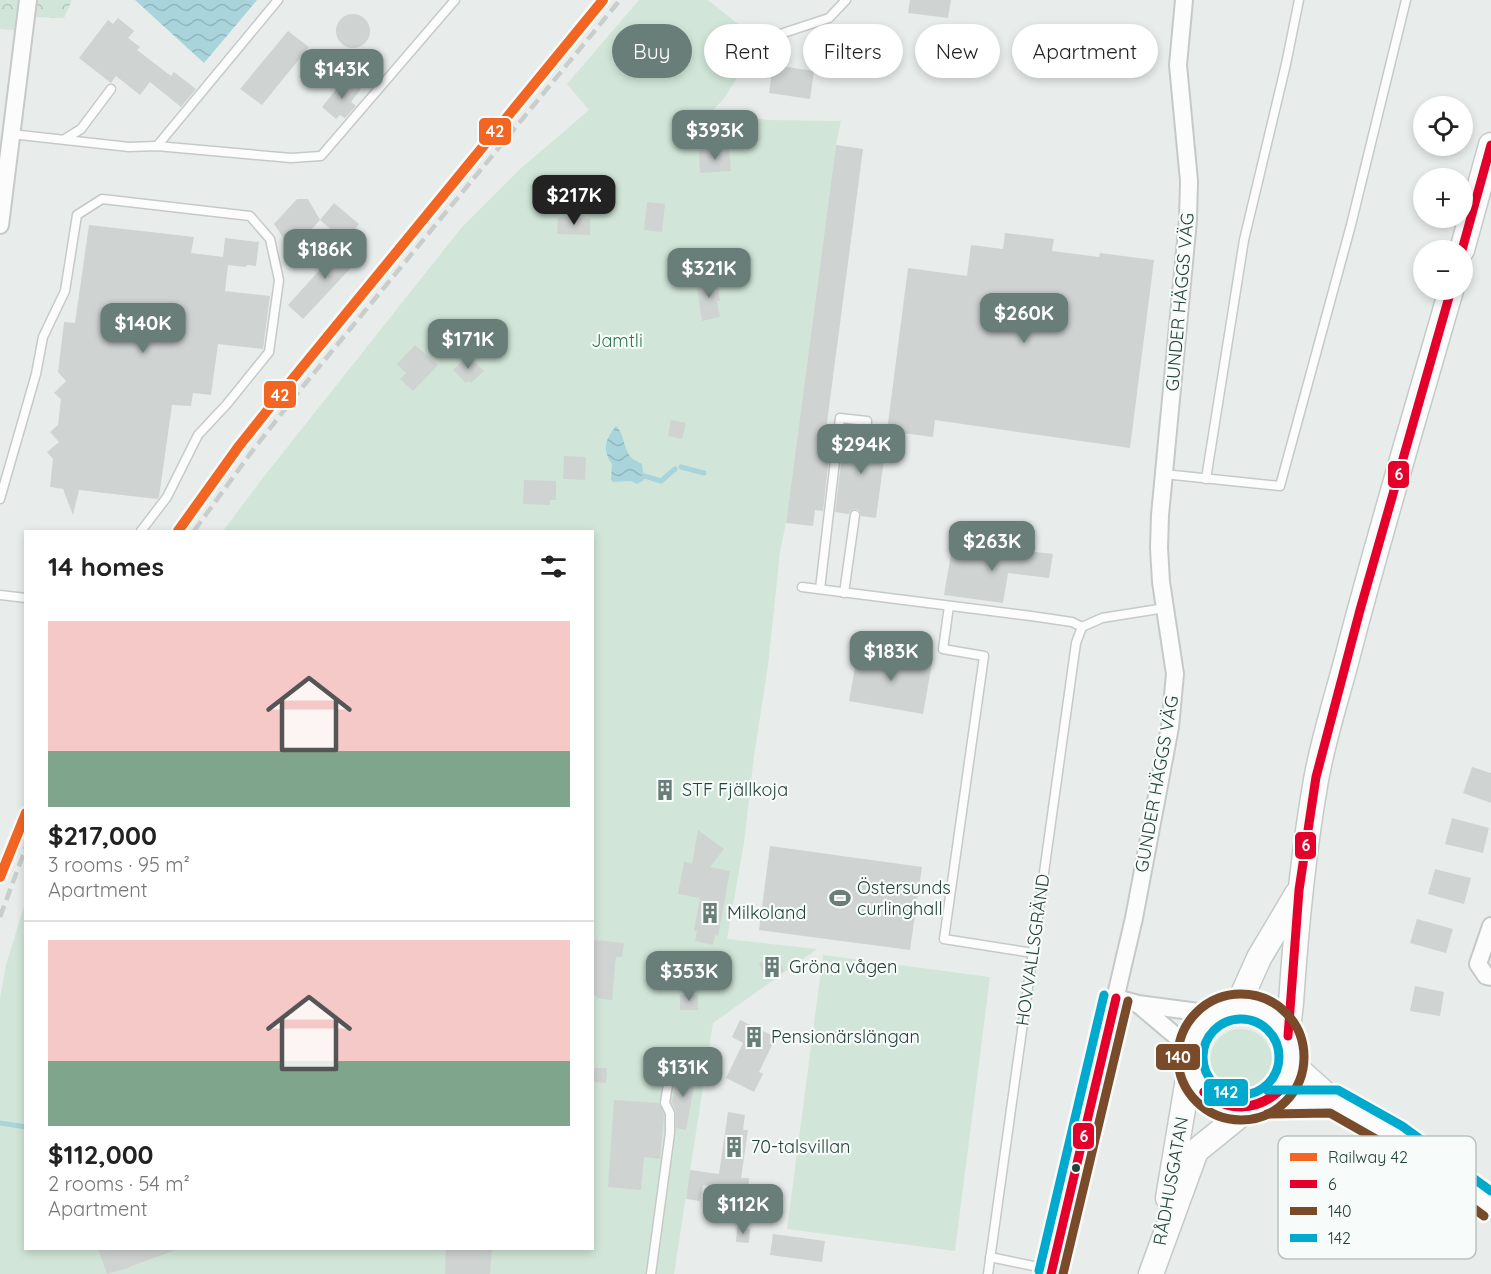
<!DOCTYPE html>
<html lang="en">
<head>
<meta charset="utf-8">
<style>
	:root { --surface:#fff; --page:#f2f2f2; --text:#222; --muted:#767676; --line:#e0e0e0; --accent:#697e78 }
	body { margin:0; font-family:Quicksand,sans-serif; background:var(--page); color:var(--text); height:100vh; display:flex; flex-direction:column; font-size:22px; white-space:nowrap }
	* { box-sizing:border-box; margin:0 }
	p { font-size:20px; color:var(--muted) }
	.icon { flex:none; width:33px; height:33px; fill:none; stroke:currentColor; stroke-width:2; stroke-linecap:round; stroke-linejoin:round }
	.map { position:relative; flex:1; overflow:hidden }
	.side { position:absolute; left:24px; top:530px; width:570px; height:720px; display:flex; flex-direction:column; background:var(--surface); border-radius:0px; box-shadow:0 3px 9px #0003 }
	.side>* { flex:none }
	.top-card { position:absolute; left:612px; top:24px; width:570px; height:54px; display:flex; gap:12px }
	.buttons { position:absolute; left:1413px; top:96px; display:grid; gap:12px }
	.buttons a { display:grid; place-items:center; width:60px; height:60px; border-radius:50%; background:var(--surface); box-shadow:0 3px 9px #0003; font-size:30px }
	.price { position:absolute; translate:-50% -51px; padding:0 14px; border-radius:12px; background:var(--accent); color:#fff; font-size:20px; line-height:39px; filter:drop-shadow(0 2px 3px #0008) }
	.price::after { content:''; position:absolute; left:50%; top:36px; width:18px; height:14px; margin-left:-9px; background:inherit; clip-path:polygon(0 0,100% 0,50% 100%) }
	.price.selected { background:#222; color:#fff }
	ul { padding:0; list-style:none }
	li { display:grid; align-content:center; gap:12px; height:318px; padding:0 24px }
	li+li { border-top:2px solid var(--line) }
	li span { display:grid; place-items:center; height:186px; border-radius:0px; color:#555 }
	li>.icon { margin-inline-start:auto }
	span .icon { width:108px; height:108px; fill:#fffc; stroke-width:1 }
	li b { font-size:26px }
	h2 { display:flex; justify-content:space-between; align-items:center; height:72px; padding:0 24px; font-size:26px }
	.pill { padding:0 21px; border-radius:27px; background:var(--surface); box-shadow:0 3px 9px #0003; font-size:21px; line-height:54px }
	.pill.selected { background:var(--accent); color:#fff }
	.map>svg:first-child { display:block }
</style>
</head>
<body>
<div class="map">
<svg width="1491" height="1274" viewBox="0 0 1491 1274">
	<defs>
		<pattern id="forest-crowns" width="20" height="18" patternUnits="userSpaceOnUse" patternTransform="scale(1.5)"><rect width="20" height="18" fill="#d1e6d8"/><path d="M2 6a3 3 0 1 1 6 0M12 15a3 3 0 1 1 6 0" fill="none" stroke="#b3c6ba"/></pattern>
		<pattern id="water-waves" width="16" height="10" patternUnits="userSpaceOnUse" patternTransform="scale(1.5)"><rect width="16" height="10" fill="#a9d4db"/><path d="M0 5q4-4 8 0t8 0" fill="none" stroke="#91b7bd"/></pattern>
	</defs>
	<rect width="100%" height="100%" fill="#e8edeb"/>
	<g fill="#d1e6d8">
		<polygon points="639,0 708,0 767,47 744,66 726,96 708,116 712,120 726,122 737,116 769,120 841,121 836,145 786,523 780,552 768,666 754,756 744,843 727,939 817,949 713,1023 674,1274 0,1274 0,998 6,965 25,903 26,1248 592,1248 592,531 223,531 262,479 462,227 519,170 589,110 567,84"/>
		<polygon points="823,955 990,977 955,1251 787,1229"/>
		<circle cx="1241" cy="1060" r="31"/>
	</g>
	<g fill="url(#forest-crowns)">
		<polygon points="0,0 19,0 15,30 0,29"/>
		<polygon points="38,0 72,0 64,18 35,17"/>
	</g>
	<g fill="url(#water-waves)">
		<polygon points="135,0 257,0 204,63"/>
		<path d="M616,426C625,434 623,451 633,459C636,461 639,462 642,464L644,480L637,484L631,481L613,482L611,480L612,464C602,450 605,439 616,426Z"/>
	</g>
	<g fill="none" stroke-linecap="round" stroke-linejoin="round">
		<g stroke="#a9d4db" stroke-width="5">
			<polyline points="681,467 704,473"/>
			<polyline points="644,476 661,481 675,469"/>
			<polyline points="0,1123 26,1127"/>
		</g>
	</g>
	<g fill="#cfd4d2">
		<polygon points="910,0 951,0 948,18 908,13"/>
		<circle cx="353" cy="31" r="17"/>
		<polygon points="118,18 134,31 128,38 140,47 137,50 171,76 174,72 196,89 181,107 150,82 140,95 116,76 111,83 79,58 108,20 113,24"/>
		<polygon points="288,31 309,47 262,105 240,89"/>
		<polygon points="773,65 814,71 810,99 769,93"/>
		<polygon points="346,77 361,89 351,102 356,106 345,118 340,115 336,119 322,107"/>
		<polygon points="836,145 863,149 826,430 832,431 823,511 815,510 813,526 786,523"/>
		<polygon points="729,148 731,171 700,173 699,150"/>
		<polygon points="297,199 308,199 320,220 292,251 274,224"/>
		<polygon points="647,202 665,204 662,232 644,230"/>
		<polygon points="334,203 359,224 345,242 320,220"/>
		<polygon points="558,217 590,218 590,235 557,234"/>
		<polygon points="89,225 194,237 191,253 223,257 225,238 259,242 256,266 247,265 246,267 228,265 225,291 270,296 263,349 218,344 211,395 193,393 191,406 172,405 159,497 157,499 79,490 73,515 63,489 50,487 53,459 47,452 59,442 50,432 58,425 61,399 54,393 66,381 58,372 64,322 75,323"/>
		<polygon points="1005,233 1054,239 1052,251 1099,257 1100,253 1154,260 1130,448 935,420 933,437 887,431 908,268 967,276 971,245 1003,249"/>
		<polygon points="345,242 362,256 303,319 288,305"/>
		<polygon points="717,278 720,301 717,301 720,317 702,321 696,281"/>
		<polygon points="415,345 438,365 413,391 400,379 406,373 397,364"/>
		<polygon points="468,355 484,371 471,383 468,381 466,383 453,370"/>
		<polygon points="671,420 686,423 682,439 668,436"/>
		<polygon points="845,432 860,434 861,438 865,441 869,440 872,436 887,438 876,518 861,516 859,510 855,509 850,511 849,514 835,512"/>
		<polygon points="564,456 586,457 585,480 563,479"/>
		<polygon points="524,480 556,481 556,500 550,500 550,505 523,504"/>
		<polygon points="975,545 1053,554 1049,578 1008,573 1003,603 944,595 951,554 973,556"/>
		<polygon points="858,650 932,663 923,714 849,701"/>
		<polygon points="1472,767 1491,773 1491,803 1463,793"/>
		<polygon points="1452,818 1489,828 1483,853 1445,844"/>
		<polygon points="698,830 724,849 710,867 730,871 718,936 715,935 713,945 695,941 697,931 694,930 700,898 678,894 684,862 692,864"/>
		<polygon points="770,846 922,867 910,950 759,930"/>
		<polygon points="1435,869 1471,878 1464,904 1428,894"/>
		<polygon points="1417,919 1453,929 1446,953 1410,943"/>
		<polygon points="594,940 624,943 622,957 616,957 612,1000 597,998 597,996 592,996"/>
		<polygon points="778,956 784,971 765,978 759,963"/>
		<polygon points="1415,986 1444,992 1440,1016 1410,1011"/>
		<rect x="680" y="995" width="18" height="15"/>
		<polygon points="740,1020 776,1037 759,1072 763,1074 754,1092 726,1078 743,1043 732,1037"/>
		<polygon points="592,1068 607,1068 606,1083 592,1082"/>
		<polygon points="680,1071 694,1074 693,1079 695,1080 686,1130 676,1128 676,1112 672,1102 676,1076 679,1077"/>
		<polygon points="614,1100 659,1103 664,1114 660,1159 644,1157 641,1190 608,1187"/>
		<polygon points="728,1112 745,1115 743,1130 748,1130 741,1178 749,1178 748,1198 734,1196 734,1190 703,1185 700,1201 686,1199 690,1170 719,1174"/>
		<polygon points="737,1227 750,1229 749,1243 736,1242"/>
		<polygon points="773,1234 825,1241 822,1262 770,1255"/>
		<polygon points="98,1248 176,1248 176,1250 129,1267 129,1268 107,1274"/>
		<polygon points="446,1248 492,1248 490,1274 445,1274"/>
	</g>
	<g fill="none" stroke-linecap="round" stroke-linejoin="round">
		<defs>
			<g id="lane">
				<polyline points="759,41 829,18 846,0"/>
				<polyline points="11,134 129,147 157,146 291,158 321,156 455,0"/>
				<polyline points="65,139 81,129 111,89"/>
				<polyline points="157,146 278,0"/>
				<polyline points="1164,474 1280,486 1351,225 1406,0"/>
				<polyline points="1206,479 1244,240 1286,64 1299,0"/>
				<polyline points="0,499 36,374 43,337 65,291 77,215 102,199 250,216 270,239 279,280 269,352 227,404 198,435 167,497 141,531"/>
				<polyline points="802,587 1031,616 1072,622 1082,627"/>
				<polyline points="820,589 840,418 867,421 866,435"/>
				<polyline points="844,593 855,515"/>
				<polyline points="0,595 26,598"/>
				<polyline points="949,606 943,649 984,656 944,939 1033,953"/>
				<polyline points="990,1257 1052,1270"/>
				<polyline points="651,1274 670,1133 670,1113 665,1103 671,1066"/>
				<polyline points="988,1274 1076,643 1082,627 1102,618 1165,608"/>
			</g>
			<g id="street">
				<polyline points="0,225 28,0"/>
				<polyline points="1491,926 1478,964 1486,976 1491,977"/>
				<polyline points="1116,998 1138,1004 1213,1014"/>
				<polyline points="1139,1005 1190,1048"/>
				<polyline points="1051,1274 1134,918 1170,727 1175,674 1161,582 1159,548 1160,515 1188,220 1189,181 1178,65 1184,0"/>
			</g>
			<g id="secondary">
				<polyline points="1462,250 1491,145"/>
				<polyline points="1238,1005 1259,958 1297,894"/>
				<path d="M1288,1036C1282,1029 1274,1016 1266,1012C1217,990 1168,1041 1198,1086C1218,1115 1269,1116 1285,1083C1296,1062 1289,1056 1288,1035C1288,1025 1290,1013 1291,1003C1296,928 1303,854 1316,780C1324,735 1339,691 1350,647C1381,528 1417,409 1451,290"/>
				<polyline points="1292,1064 1333,1101 1395,1136 1491,1206"/>
				<polyline points="1267,1102 1333,1101"/>
				<polyline points="1168,1198 1190,1067"/>
				<polyline points="1151,1274 1196,1151 1249,1108"/>
			</g>
		</defs>
		<use href="#lane" stroke="#c5cac8" stroke-width="11"/>
		<use href="#street" stroke="#c5cac8" stroke-width="20"/>
		<use href="#secondary" stroke="#c3cbc8" stroke-width="27"/>
		<use href="#lane" stroke="#fcfcfc" stroke-width="8"/>
		<use href="#street" stroke="#fcfcfc" stroke-width="16"/>
		<use href="#secondary" stroke="#fcfcfc" stroke-width="24"/>
		<g stroke="#c9cdcc" stroke-width="4.5" stroke-dasharray="12 6" stroke-linecap="butt">
			<polyline points="194,531 250,454 296,395 620,0"/>
			<polyline points="0,917 26,847"/>
		</g>
		<defs>
			<g id="bus-1">
				<polyline points="1462,250 1491,145"/>
				<polyline points="1288,1036 1299,890 1316,777 1360,610 1451,290"/>
				<path d="M1204,1092C1230,1111 1252,1112 1278,1092"/>
				<path d="M1204,1092C1226,1112 1256,1112 1278,1092"/>
				<polyline points="1051,1274 1116,998"/>
			</g>
			<g id="bus-2">
				<circle cx="1241" cy="1057" r="63"/>
				<polyline points="1267,1114 1330,1113 1388,1146 1484,1216"/>
				<polyline points="1063,1274 1128,1001"/>
			</g>
			<g id="bus-3">
				<circle cx="1241" cy="1057" r="38"/>
				<polyline points="1267,1090 1338,1090 1402,1126 1491,1191"/>
				<polyline points="1039,1271 1104,995"/>
			</g>
		</defs>
		<use href="#bus-1" stroke="#f7fbf9" stroke-width="14"/>
		<use href="#bus-2" stroke="#f7fbf9" stroke-width="14"/>
		<use href="#bus-3" stroke="#f7fbf9" stroke-width="14"/>
		<use href="#bus-1" stroke="#e4002b" stroke-width="9"/>
		<use href="#bus-2" stroke="#7a4b2a" stroke-width="9"/>
		<use href="#bus-3" stroke="#00a9ce" stroke-width="9"/>
		<defs>
			<g id="rail-1">
				<polyline points="178,531 239,446 286,387 603,0"/>
				<polyline points="0,877 26,813"/>
			</g>
		</defs>
		<use href="#rail-1" stroke="#f7fbf9" stroke-width="15"/>
		<use href="#rail-1" stroke="#f26522" stroke-width="10"/>
	</g>
	<defs>
		<symbol id="building-bare" viewBox="-9 -9 18 18"><path d="M-4-6H4V6H1V3H-1V6H-4ZM-2.5-4.3h1.7v1.8h-1.7ZM.8-4.3h1.7v1.8H.8ZM-2.5-1h1.7V.8h-1.7ZM.8-1h1.7V.8H.8Z" fill="#697e78" stroke="#f7fbf9" stroke-width="2.5" paint-order="stroke"/></symbol>
		<symbol id="stadium-bare" viewBox="-9 -9 18 18"><path d="M0-5a6.5 5 0 1 0 0 10a6.5 5 0 1 0 0-10ZM-3.5-1.8h7v3.6h-7Z" fill="#697e78" stroke="#f7fbf9" stroke-width="2.5" paint-order="stroke"/></symbol>
	</defs>
	<g fill-rule="evenodd">
		<use href="#building-bare" x="650" y="775" width="30" height="30"/>
		<use href="#stadium-bare" x="825" y="883" width="30" height="30"/>
		<use href="#building-bare" x="695" y="898" width="30" height="30"/>
		<use href="#building-bare" x="757" y="952" width="30" height="30"/>
		<use href="#building-bare" x="739" y="1022" width="30" height="30"/>
		<use href="#building-bare" x="719" y="1132" width="30" height="30"/>
	</g>
	<circle fill="#24423a" stroke="#f7fbf9" stroke-width="2" cx="1076" cy="1168" r="5"/>
	<g text-anchor="middle" stroke-width="4.5" stroke-linejoin="round" paint-order="stroke">
		<g font-size="18" fill="#24423a" stroke="#f7fbf9">
			<text transform="translate(1180 302) rotate(-85)" y="6">GUNDER HÄGGS VÄG</text>
			<text transform="translate(1157 784) rotate(-80)" y="6">GUNDER HÄGGS VÄG</text>
			<text transform="translate(1033 950) rotate(-82)" y="6">HOVVALLSGRÄND</text>
			<text transform="translate(1171 1181) rotate(-80)" y="6">RÅDHUSGATAN</text>
		</g>
		<g font-size="18" fill="#2d7a4b" stroke="#f7fbf9">
			<text x="617" y="347">Jamtli</text>
		</g>
		<g font-size="18" fill="#24423a" stroke="#f7fbf9" text-anchor="start">
			<text x="682" y="796">STF Fjällkoja</text>
			<text x="857" y="894">Östersunds<tspan x="857" dy="21">curlinghall</tspan></text>
			<text x="727" y="919">Milkoland</text>
			<text x="789" y="973">Gröna vågen</text>
			<text x="771" y="1043">Pensionärslängan</text>
			<text x="751" y="1153">70-talsvillan</text>
		</g>
	</g>
	<rect x="1278" y="1136" width="198" height="123" rx="9" fill="#f7fbf9" stroke="#b8c4c0" stroke-width="1.5"/>
	<rect x="1290" y="1153" width="27" height="8" fill="#f26522"/>
	<rect x="1290" y="1180" width="27" height="8" fill="#e4002b"/>
	<rect x="1290" y="1207" width="27" height="8" fill="#7a4b2a"/>
	<rect x="1290" y="1234" width="27" height="8" fill="#00a9ce"/>
	<g font-size="16" fill="#24423a">
		<text x="1328" y="1163">Railway 42</text>
		<text x="1328" y="1190">6</text>
		<text x="1328" y="1217">140</text>
		<text x="1328" y="1244">142</text>
	</g>
	<g stroke="#f7fbf9" stroke-width="2">
		<rect x="478" y="117" width="34" height="29" rx="6" fill="#f26522"/>
		<rect x="263" y="380" width="34" height="29" rx="6" fill="#f26522"/>
		<rect x="1387" y="460" width="23" height="29" rx="6" fill="#e4002b"/>
		<rect x="1294" y="831" width="23" height="29" rx="6" fill="#e4002b"/>
		<rect x="1155" y="1043" width="46" height="28" rx="6" fill="#7a4b2a"/>
		<rect x="1203" y="1078" width="46" height="29" rx="6" fill="#00a9ce"/>
		<rect x="1072" y="1122" width="23" height="28" rx="6" fill="#e4002b"/>
	</g>
	<g font-size="16" text-anchor="middle" font-weight="bold" fill="#fff">
		<text x="495" y="137">42</text>
		<text x="280" y="401">42</text>
		<text x="1399" y="480">6</text>
		<text x="1306" y="851">6</text>
		<text x="1178" y="1063">140</text>
		<text x="1226" y="1098">142</text>
		<text x="1084" y="1142">6</text>
	</g>
</svg>
<div class="buttons">
<a><svg class="icon" aria-label="locate" viewBox="0 0 24 24"><circle cx="12" cy="12" r="6"/><path d="M12 2v4M12 18v4M2 12h4M18 12h4"/></svg></a>
<a>+</a>
<a>−</a>
</div>
<b class="price" style="left:342px;top:100px">$143K</b>
<b class="price" style="left:715px;top:161px">$393K</b>
<b class="price selected" style="left:574px;top:226px">$217K</b>
<b class="price" style="left:325px;top:280px">$186K</b>
<b class="price" style="left:709px;top:299px">$321K</b>
<b class="price" style="left:1024px;top:344px">$260K</b>
<b class="price" style="left:143px;top:354px">$140K</b>
<b class="price" style="left:468px;top:370px">$171K</b>
<b class="price" style="left:861px;top:475px">$294K</b>
<b class="price" style="left:992px;top:572px">$263K</b>
<b class="price" style="left:891px;top:682px">$183K</b>
<b class="price" style="left:689px;top:1002px">$353K</b>
<b class="price" style="left:683px;top:1098px">$131K</b>
<b class="price" style="left:743px;top:1235px">$112K</b>
<div class="top-card">
<a class="pill selected">Buy</a>
<a class="pill">Rent</a>
<a class="pill">Filters</a>
<a class="pill">New</a>
<a class="pill">Apartment</a>
</div>
<section class="side">
<h2>14 homes<svg class="icon" aria-label="filters" viewBox="0 0 24 24"><path d="M4 7h16M4 17h16"/><circle cx="9" cy="7" r="2"/><circle cx="15" cy="17" r="2"/></svg></h2>
<ul>
<li><span style="background:linear-gradient(#f6c9c9 70%,#7fa58c 0)"><svg class="icon" aria-label="home" viewBox="0 0 24 24"><path d="M3 11l9-7 9 7M6 9v11h12V9"/></svg></span><div><b>$217,000</b><p>3 rooms · 95 m²</p><p>Apartment</p></div></li>
<li><span style="background:linear-gradient(#f6c9c9 65%,#7fa58c 0)"><svg class="icon" aria-label="home" viewBox="0 0 24 24"><path d="M3 11l9-7 9 7M6 9v11h12V9"/></svg></span><div><b>$112,000</b><p>2 rooms · 54 m²</p><p>Apartment</p></div></li>
</ul>
</section>
</div>
</body>
</html>
